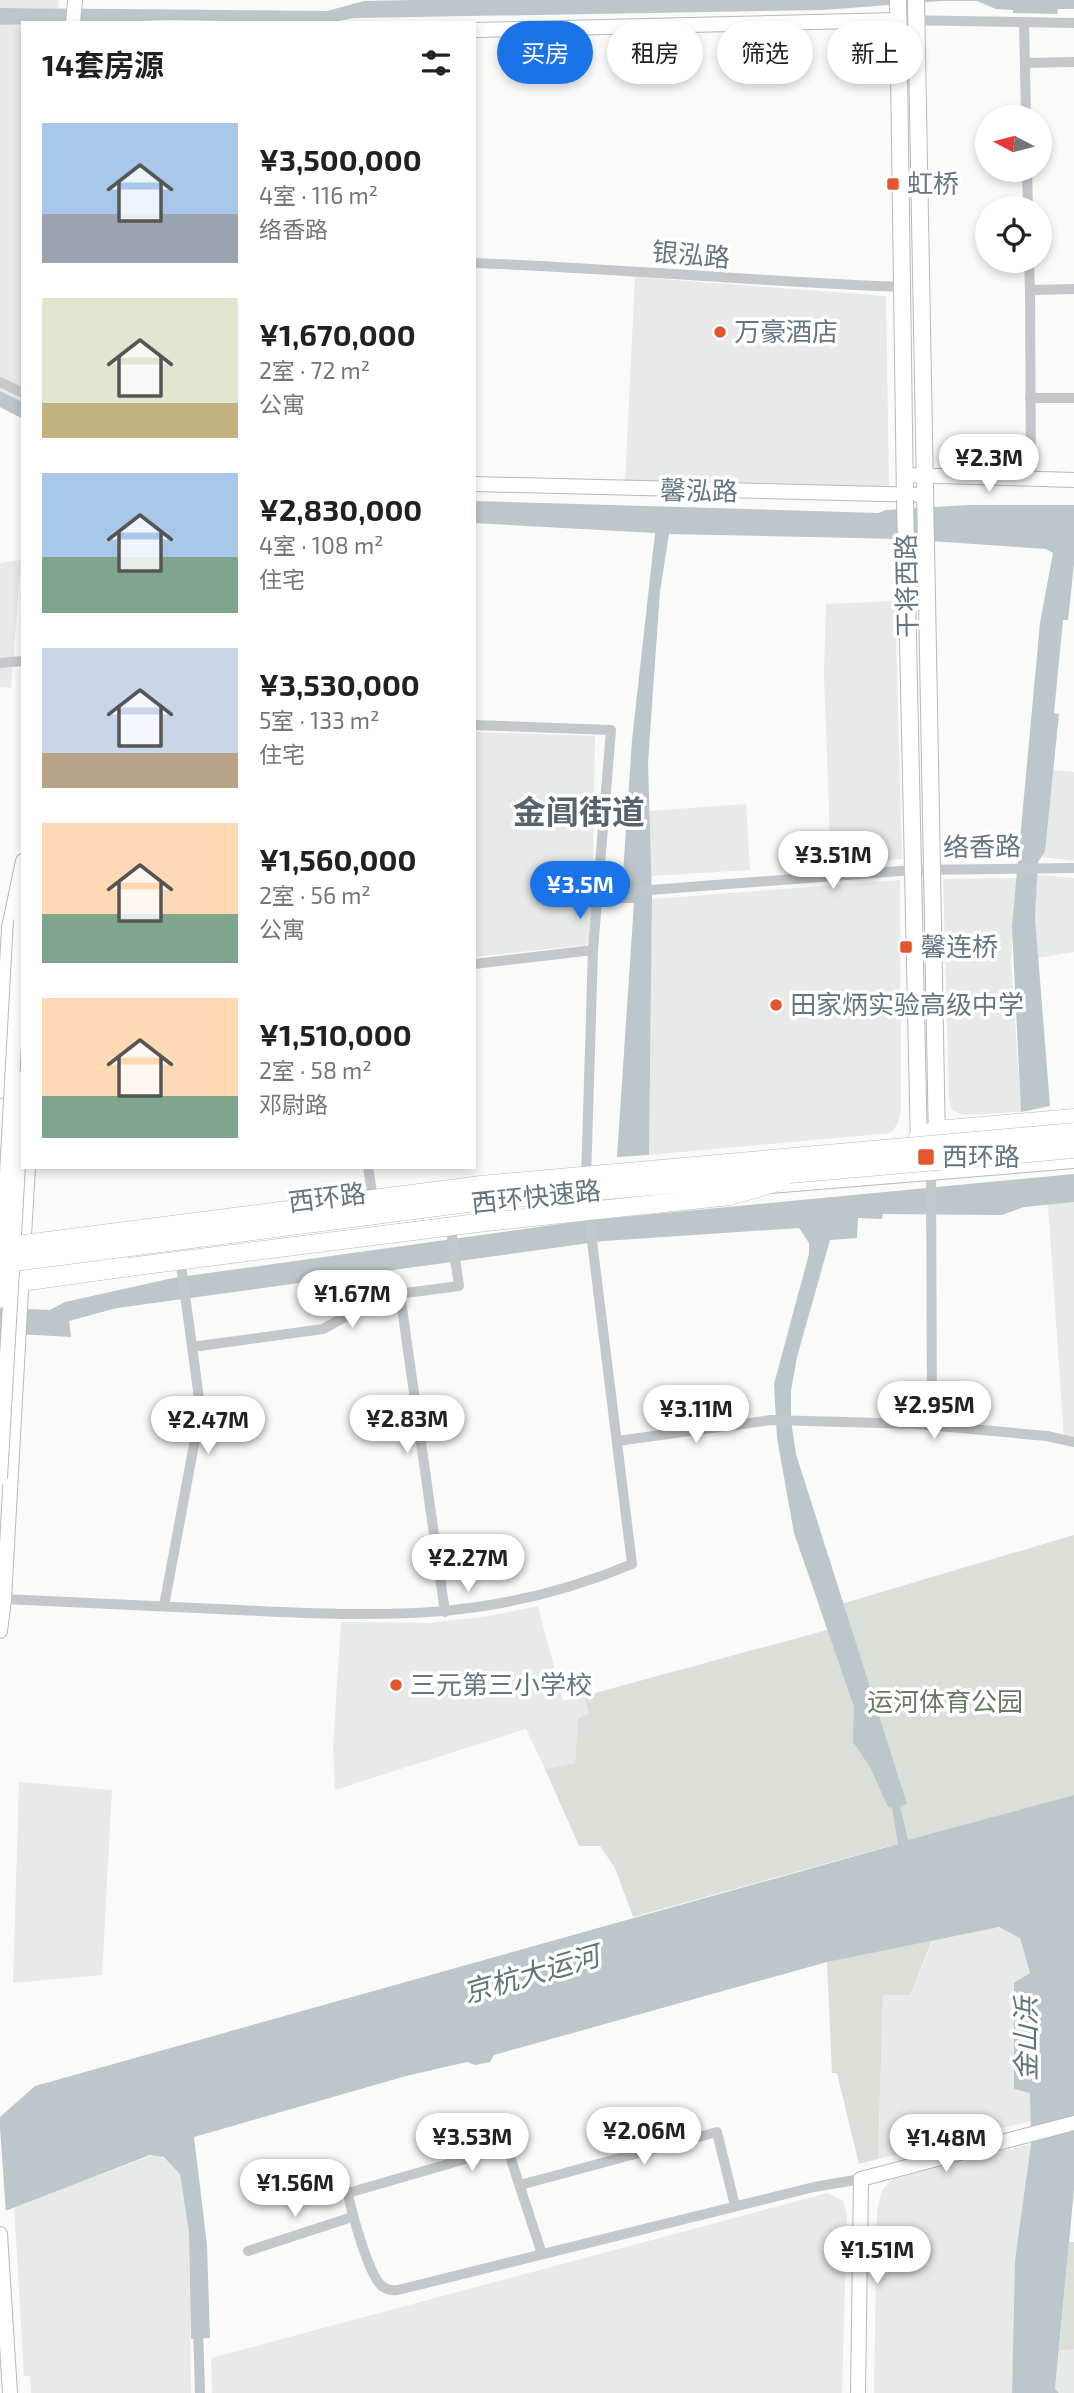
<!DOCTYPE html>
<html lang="zh">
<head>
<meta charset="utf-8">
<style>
	:root { --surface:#fff; --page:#f6f6f6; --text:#202124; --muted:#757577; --accent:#1a73e8 }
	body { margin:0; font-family:"Exo 2","Noto Sans SC",sans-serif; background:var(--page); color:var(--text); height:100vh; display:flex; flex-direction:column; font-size:26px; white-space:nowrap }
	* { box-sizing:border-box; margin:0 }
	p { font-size:23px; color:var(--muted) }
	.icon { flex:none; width:38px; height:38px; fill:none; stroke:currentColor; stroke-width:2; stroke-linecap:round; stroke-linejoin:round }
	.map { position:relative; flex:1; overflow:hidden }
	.drawer { position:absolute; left:21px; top:21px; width:455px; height:1148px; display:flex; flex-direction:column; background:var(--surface); border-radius:0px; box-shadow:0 4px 10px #0003 }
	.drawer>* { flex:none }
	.hud { position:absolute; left:497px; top:21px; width:471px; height:63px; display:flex; gap:14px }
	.needle { width:46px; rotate:277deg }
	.tools { position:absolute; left:975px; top:105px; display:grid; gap:14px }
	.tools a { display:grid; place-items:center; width:77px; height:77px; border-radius:50%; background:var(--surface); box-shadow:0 4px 10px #0003; font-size:35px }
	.price { position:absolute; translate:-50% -60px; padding:0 16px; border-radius:24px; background:#fff; color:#222; font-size:23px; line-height:46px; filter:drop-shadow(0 2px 4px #0008) }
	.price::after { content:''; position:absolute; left:50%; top:42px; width:21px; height:16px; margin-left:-10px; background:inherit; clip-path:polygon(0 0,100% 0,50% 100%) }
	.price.active { background:var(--accent); color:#fff }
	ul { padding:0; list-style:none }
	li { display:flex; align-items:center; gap:21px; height:175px; padding:0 21px }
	li span { display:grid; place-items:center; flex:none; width:196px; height:140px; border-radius:0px; color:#555 }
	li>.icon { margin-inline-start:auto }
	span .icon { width:84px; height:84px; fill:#fffc; stroke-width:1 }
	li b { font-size:30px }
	h2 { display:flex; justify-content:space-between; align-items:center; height:84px; padding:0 21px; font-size:30px }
	.pill { padding:0 24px; border-radius:32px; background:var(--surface); box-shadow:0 4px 10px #0003; font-size:24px; line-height:63px }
	.pill.active { background:var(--accent); color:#fff }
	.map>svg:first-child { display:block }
</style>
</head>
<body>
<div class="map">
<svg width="1074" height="2393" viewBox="0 0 1074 2393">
	<rect width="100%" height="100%" fill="#fafaf8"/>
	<g fill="#e8e9e9">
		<polygon points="0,0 59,0 58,8 0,8"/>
		<polygon points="23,24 23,402 0,391 0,25"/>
		<polygon points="635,277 886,296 889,487 625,483"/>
		<polygon points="21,560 11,688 0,687 0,563"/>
		<polygon points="895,601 902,859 831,865 824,675 826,604"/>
		<polygon points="474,732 595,736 592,939 585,945 474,957"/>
		<polygon points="1053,770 1074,772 1074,861 1042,857"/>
		<polygon points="746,804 750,870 651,876 648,811"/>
		<polygon points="1037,875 1074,878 1074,952 1038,958 1035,917"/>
		<polygon points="1017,878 1011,959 1021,1112 962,1115 951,1109 949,1098 943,879"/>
		<polygon points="900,880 901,1111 898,1123 891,1133 649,1155 652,899"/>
		<polygon points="1074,1202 1074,1440 1064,1439 1048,1204"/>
		<polygon points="538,1606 563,1701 584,1696 589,1714 578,1718 575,1763 545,1769 526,1729 335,1790 333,1748 341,1622 428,1623 490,1616"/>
		<polygon points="19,1782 112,1790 102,1975 13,1983"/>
		<polygon points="991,1927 1010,1930 1020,1938 1030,1974 1014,1983 1014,2089 1030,2092 1031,2121 878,2159 883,1995 910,1995 934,1938"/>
		<polygon points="1031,2144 1015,2260 1012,2393 874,2393 877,2211 882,2190 893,2179"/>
		<polygon points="156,2154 169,2161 180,2174 189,2233 191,2393 31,2393 30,2376 24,2376 14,2206"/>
		<polygon points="827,2193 843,2201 847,2214 842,2393 212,2393 211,2358"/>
		<polygon points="1074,2349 1074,2393 1059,2393 1055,2389 1059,2351"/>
	</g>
	<g fill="#dadfd7">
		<polygon points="1074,1535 1074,1795 633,1917 615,1868 600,1846 579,1846 545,1769 575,1763 578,1718 589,1714 584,1696 827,1630 821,1610"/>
		<polygon points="933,1938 910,1995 883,1995 878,2159 859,2164 837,2073 832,2073 827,1962"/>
		<polygon points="1069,2242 1074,2242 1074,2349 1059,2351"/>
	</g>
	<g fill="#bbc7cb">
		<polygon points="412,0 1074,0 1074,9 1058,9 1057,14 1013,13 1013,10 996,9 977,1 941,1 824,10 354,18 329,23 171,20 0,25 0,8 327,11 364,1"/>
		<polygon points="0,391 23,402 23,419 0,407"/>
		<polygon points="474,501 878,513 886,510 968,505 1074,505 1074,564 1068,620 1063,620 1054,713 1059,714 1045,851 1038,862 1035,917 1050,1106 1021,1112 1012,926 1040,623 1053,553 1046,549 900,539 669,534 660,591 648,763 652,899 649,1155 617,1157 634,903 621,903 632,740 655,533 474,523"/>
		<polygon points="1074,1174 1074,1202 1024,1207 1002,1215 883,1214 882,1219 858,1218 857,1238 830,1240 797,1357 791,1391 791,1421 796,1454 907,1804 900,1806 908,1840 1074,1795 1074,2190 1055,2389 1059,2393 1012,2393 1015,2260 1031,2144 1030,2093 1014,2089 1014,1983 1030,1973 1020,1938 999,1927 827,1962 494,2055 490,2062 475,2065 467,2062 406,2076 194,2137 207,2245 210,2338 191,2339 189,2233 180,2174 164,2157 150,2155 0,2213 0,2117 35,2086 898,1844 892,1808 888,1807 870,1767 853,1742 854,1707 794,1533 777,1438 774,1384 809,1254 809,1243 799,1228 604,1241 117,1308 69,1321 71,1337 0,1333 0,1308 50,1310 65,1302 173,1278 581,1221"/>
	</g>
	<polygon fill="#fafaf8" points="0,2128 6,2214 0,2216"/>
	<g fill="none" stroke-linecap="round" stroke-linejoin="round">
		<polyline stroke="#bbc7cb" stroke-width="10" points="198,2327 200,2393"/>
		<defs>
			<g id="secondary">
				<polyline points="73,23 75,0"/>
				<polyline points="474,30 898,20"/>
				<polyline points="904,475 1074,480"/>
				<polyline points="474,484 923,495"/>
				<polyline points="21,920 23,902"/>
				<polyline points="0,1091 9,928 23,861"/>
				<polyline points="23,1253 28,1167"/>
				<polyline points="0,1631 4,1599 22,1273"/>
				<polyline points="0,2234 10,2393"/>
				<polyline points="858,2393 861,2179 1074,2123"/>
			</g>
			<g id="primary">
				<polyline points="898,0 905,500"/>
				<polyline points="916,0 937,1143"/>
				<polyline points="906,547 919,1147"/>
				<polyline points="770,1185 1074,1160"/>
				<polyline points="0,1275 484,1212 604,1201"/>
			</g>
			<g id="highway">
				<polyline points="918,1137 936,1130 1074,1118"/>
				<polyline points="0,1285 129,1267"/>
			</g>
		</defs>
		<use href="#secondary" stroke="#b3babf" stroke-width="16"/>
		<use href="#primary" stroke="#b5babe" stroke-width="18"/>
		<use href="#highway" stroke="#b4b9bd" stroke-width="19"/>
		<g stroke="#c3c8cc" stroke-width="10">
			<polyline points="898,20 1074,23"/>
			<polyline points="1024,22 1026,117"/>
			<polyline points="1025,63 1074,62"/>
			<polyline points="1027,170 1028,208"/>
			<polyline points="1029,261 1030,290 1074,289"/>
			<path d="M474,263C618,268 760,282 904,287"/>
			<polyline points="1030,290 1031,478"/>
			<polyline points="0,382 23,393"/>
			<polyline points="1030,398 1074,398"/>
			<polyline points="0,663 23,661"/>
			<polyline points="474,725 611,730 593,950 586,1180"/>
			<polyline points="598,894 913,870 1074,868"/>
			<polyline points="474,964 593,950"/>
			<polyline points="368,1167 372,1192"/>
			<polyline points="931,1170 932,1425"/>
			<polyline points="400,1294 445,1612"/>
			<polyline points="192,1347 323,1329 383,1296 459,1286 452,1238 453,1222"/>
			<polyline points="617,1441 771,1420 916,1424 1047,1436 1074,1442"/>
			<path d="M4,1599C83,1602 161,1606 239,1610C384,1617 494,1622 632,1564L588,1209"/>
			<polyline points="164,1606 198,1423 199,1398 180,1258"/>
			<polyline points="520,2185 717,2132 735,2206"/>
			<polyline points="248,2251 352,2217"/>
			<path d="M542,2254L507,2147L348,2193C351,2211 369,2276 382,2286C387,2290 392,2291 398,2290L814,2187L861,2179"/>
		</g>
		<use href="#secondary" stroke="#fff" stroke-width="14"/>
		<use href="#primary" stroke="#fff" stroke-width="16"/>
		<use href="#highway" stroke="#fff" stroke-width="18"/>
		<defs>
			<g id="secondary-bridge">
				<polyline points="0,1300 21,920"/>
				<polyline points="0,1478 23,1078"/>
			</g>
			<polyline id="primary-bridge" points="905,500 906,547"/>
			<g id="highway-bridge">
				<polyline points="0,1247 481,1185 1074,1132"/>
				<polyline points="0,1264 483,1201 1074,1149"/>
				<polyline points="129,1267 477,1223 730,1196 781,1181"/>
			</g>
		</defs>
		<use href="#secondary-bridge" stroke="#b3babf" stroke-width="16" stroke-linecap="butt"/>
		<use href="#primary-bridge" stroke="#b5babe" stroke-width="18" stroke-linecap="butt"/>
		<use href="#highway-bridge" stroke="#b4b9bd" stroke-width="19" stroke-linecap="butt"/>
		<use href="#secondary-bridge" stroke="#fff" stroke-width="14"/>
		<use href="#primary-bridge" stroke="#fff" stroke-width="16"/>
		<use href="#highway-bridge" stroke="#fff" stroke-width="18"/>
	</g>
	<g fill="#e4572e" stroke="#fff" stroke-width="2.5">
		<rect x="886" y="177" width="14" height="14" rx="3.5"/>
		<circle cx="720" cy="332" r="7"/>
		<rect x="899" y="940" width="14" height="14" rx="3.5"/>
		<circle cx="776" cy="1005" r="7"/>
		<rect x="917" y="1148" width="18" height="18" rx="3.5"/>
		<circle cx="396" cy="1685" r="7"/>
	</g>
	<g text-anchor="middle" stroke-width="7" stroke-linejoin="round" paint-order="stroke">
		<g font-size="26" fill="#657683" stroke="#fff" text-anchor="start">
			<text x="907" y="193">虹桥</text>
			<text x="734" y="341">万豪酒店</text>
			<text x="920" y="956">馨连桥</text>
			<text x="790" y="1014">田家炳实验高级中学</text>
			<text x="942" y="1166">西环路</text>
			<text x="410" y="1694">三元第三小学校</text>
		</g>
		<g font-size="26" fill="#657683" stroke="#fff">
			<text transform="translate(691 255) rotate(5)" y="9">银泓路</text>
			<text transform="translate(699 491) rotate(1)" y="9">馨泓路</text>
			<text transform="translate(907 586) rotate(-91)" y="9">干将西路</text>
			<text transform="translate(982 847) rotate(-1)" y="9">络香路</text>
			<text transform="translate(536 1197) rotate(-6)" y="9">西环快速路</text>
			<text transform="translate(327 1198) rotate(-7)" y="9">西环路</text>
		</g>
		<g font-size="26" fill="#687a64" stroke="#fff">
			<text x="945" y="1711">运河体育公园</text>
		</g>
		<g font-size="28" font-style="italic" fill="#60757c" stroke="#fff">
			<text transform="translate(531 1974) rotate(-16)" y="10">京杭大运河</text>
			<text transform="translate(1026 2039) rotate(-90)" y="10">金山浜</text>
		</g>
		<g font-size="33" font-weight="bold" fill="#57646e" stroke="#fff">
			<text x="579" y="824">金阊街道</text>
		</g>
	</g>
</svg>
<div class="tools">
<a><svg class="needle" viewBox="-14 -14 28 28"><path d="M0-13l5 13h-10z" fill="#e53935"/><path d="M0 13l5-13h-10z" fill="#757577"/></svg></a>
<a><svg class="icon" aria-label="locate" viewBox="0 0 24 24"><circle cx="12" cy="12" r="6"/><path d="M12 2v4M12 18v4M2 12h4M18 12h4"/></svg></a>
</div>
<b class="price" style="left:989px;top:494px">¥2.3M</b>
<b class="price" style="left:833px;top:891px">¥3.51M</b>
<b class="price active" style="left:580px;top:921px">¥3.5M</b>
<b class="price" style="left:352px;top:1330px">¥1.67M</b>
<b class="price" style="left:934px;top:1441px">¥2.95M</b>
<b class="price" style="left:696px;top:1445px">¥3.11M</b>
<b class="price" style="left:407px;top:1455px">¥2.83M</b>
<b class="price" style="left:208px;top:1456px">¥2.47M</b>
<b class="price" style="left:468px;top:1594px">¥2.27M</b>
<b class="price" style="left:644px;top:2167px">¥2.06M</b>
<b class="price" style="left:472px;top:2173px">¥3.53M</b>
<b class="price" style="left:946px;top:2174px">¥1.48M</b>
<b class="price" style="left:295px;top:2219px">¥1.56M</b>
<b class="price" style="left:877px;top:2286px">¥1.51M</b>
<div class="hud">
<a class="pill active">买房</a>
<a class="pill">租房</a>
<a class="pill">筛选</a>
<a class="pill">新上</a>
</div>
<section class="drawer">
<h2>14套房源<svg class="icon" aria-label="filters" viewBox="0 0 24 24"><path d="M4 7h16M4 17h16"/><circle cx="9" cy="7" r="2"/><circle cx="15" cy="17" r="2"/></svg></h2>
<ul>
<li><span style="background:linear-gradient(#a9c7e8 65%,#9aa5b1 0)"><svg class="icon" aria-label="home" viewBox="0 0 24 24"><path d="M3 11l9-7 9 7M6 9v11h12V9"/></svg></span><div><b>¥3,500,000</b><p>4室 · 116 m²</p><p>络香路</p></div></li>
<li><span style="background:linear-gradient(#dfe7d0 75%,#c2b280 0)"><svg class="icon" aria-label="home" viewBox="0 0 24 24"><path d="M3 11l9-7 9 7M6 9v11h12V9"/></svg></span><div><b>¥1,670,000</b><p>2室 · 72 m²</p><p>公寓</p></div></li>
<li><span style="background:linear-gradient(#a9c7e8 60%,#7fa58c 0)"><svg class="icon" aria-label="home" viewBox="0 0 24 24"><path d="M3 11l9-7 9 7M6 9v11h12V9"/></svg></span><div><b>¥2,830,000</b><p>4室 · 108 m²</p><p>住宅</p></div></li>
<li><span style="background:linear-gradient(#c9d6e8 75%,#b9a48a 0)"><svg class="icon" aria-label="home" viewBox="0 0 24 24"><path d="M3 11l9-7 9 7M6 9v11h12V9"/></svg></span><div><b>¥3,530,000</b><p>5室 · 133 m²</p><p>住宅</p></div></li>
<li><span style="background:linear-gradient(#ffd9b3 65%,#7fa58c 0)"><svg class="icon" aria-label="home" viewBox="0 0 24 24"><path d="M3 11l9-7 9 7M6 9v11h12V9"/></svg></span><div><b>¥1,560,000</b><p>2室 · 56 m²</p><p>公寓</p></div></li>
<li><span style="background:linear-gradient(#ffd9b3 70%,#7fa58c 0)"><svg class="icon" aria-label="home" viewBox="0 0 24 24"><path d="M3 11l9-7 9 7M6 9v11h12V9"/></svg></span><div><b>¥1,510,000</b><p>2室 · 58 m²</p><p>邓尉路</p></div></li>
</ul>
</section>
</div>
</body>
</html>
